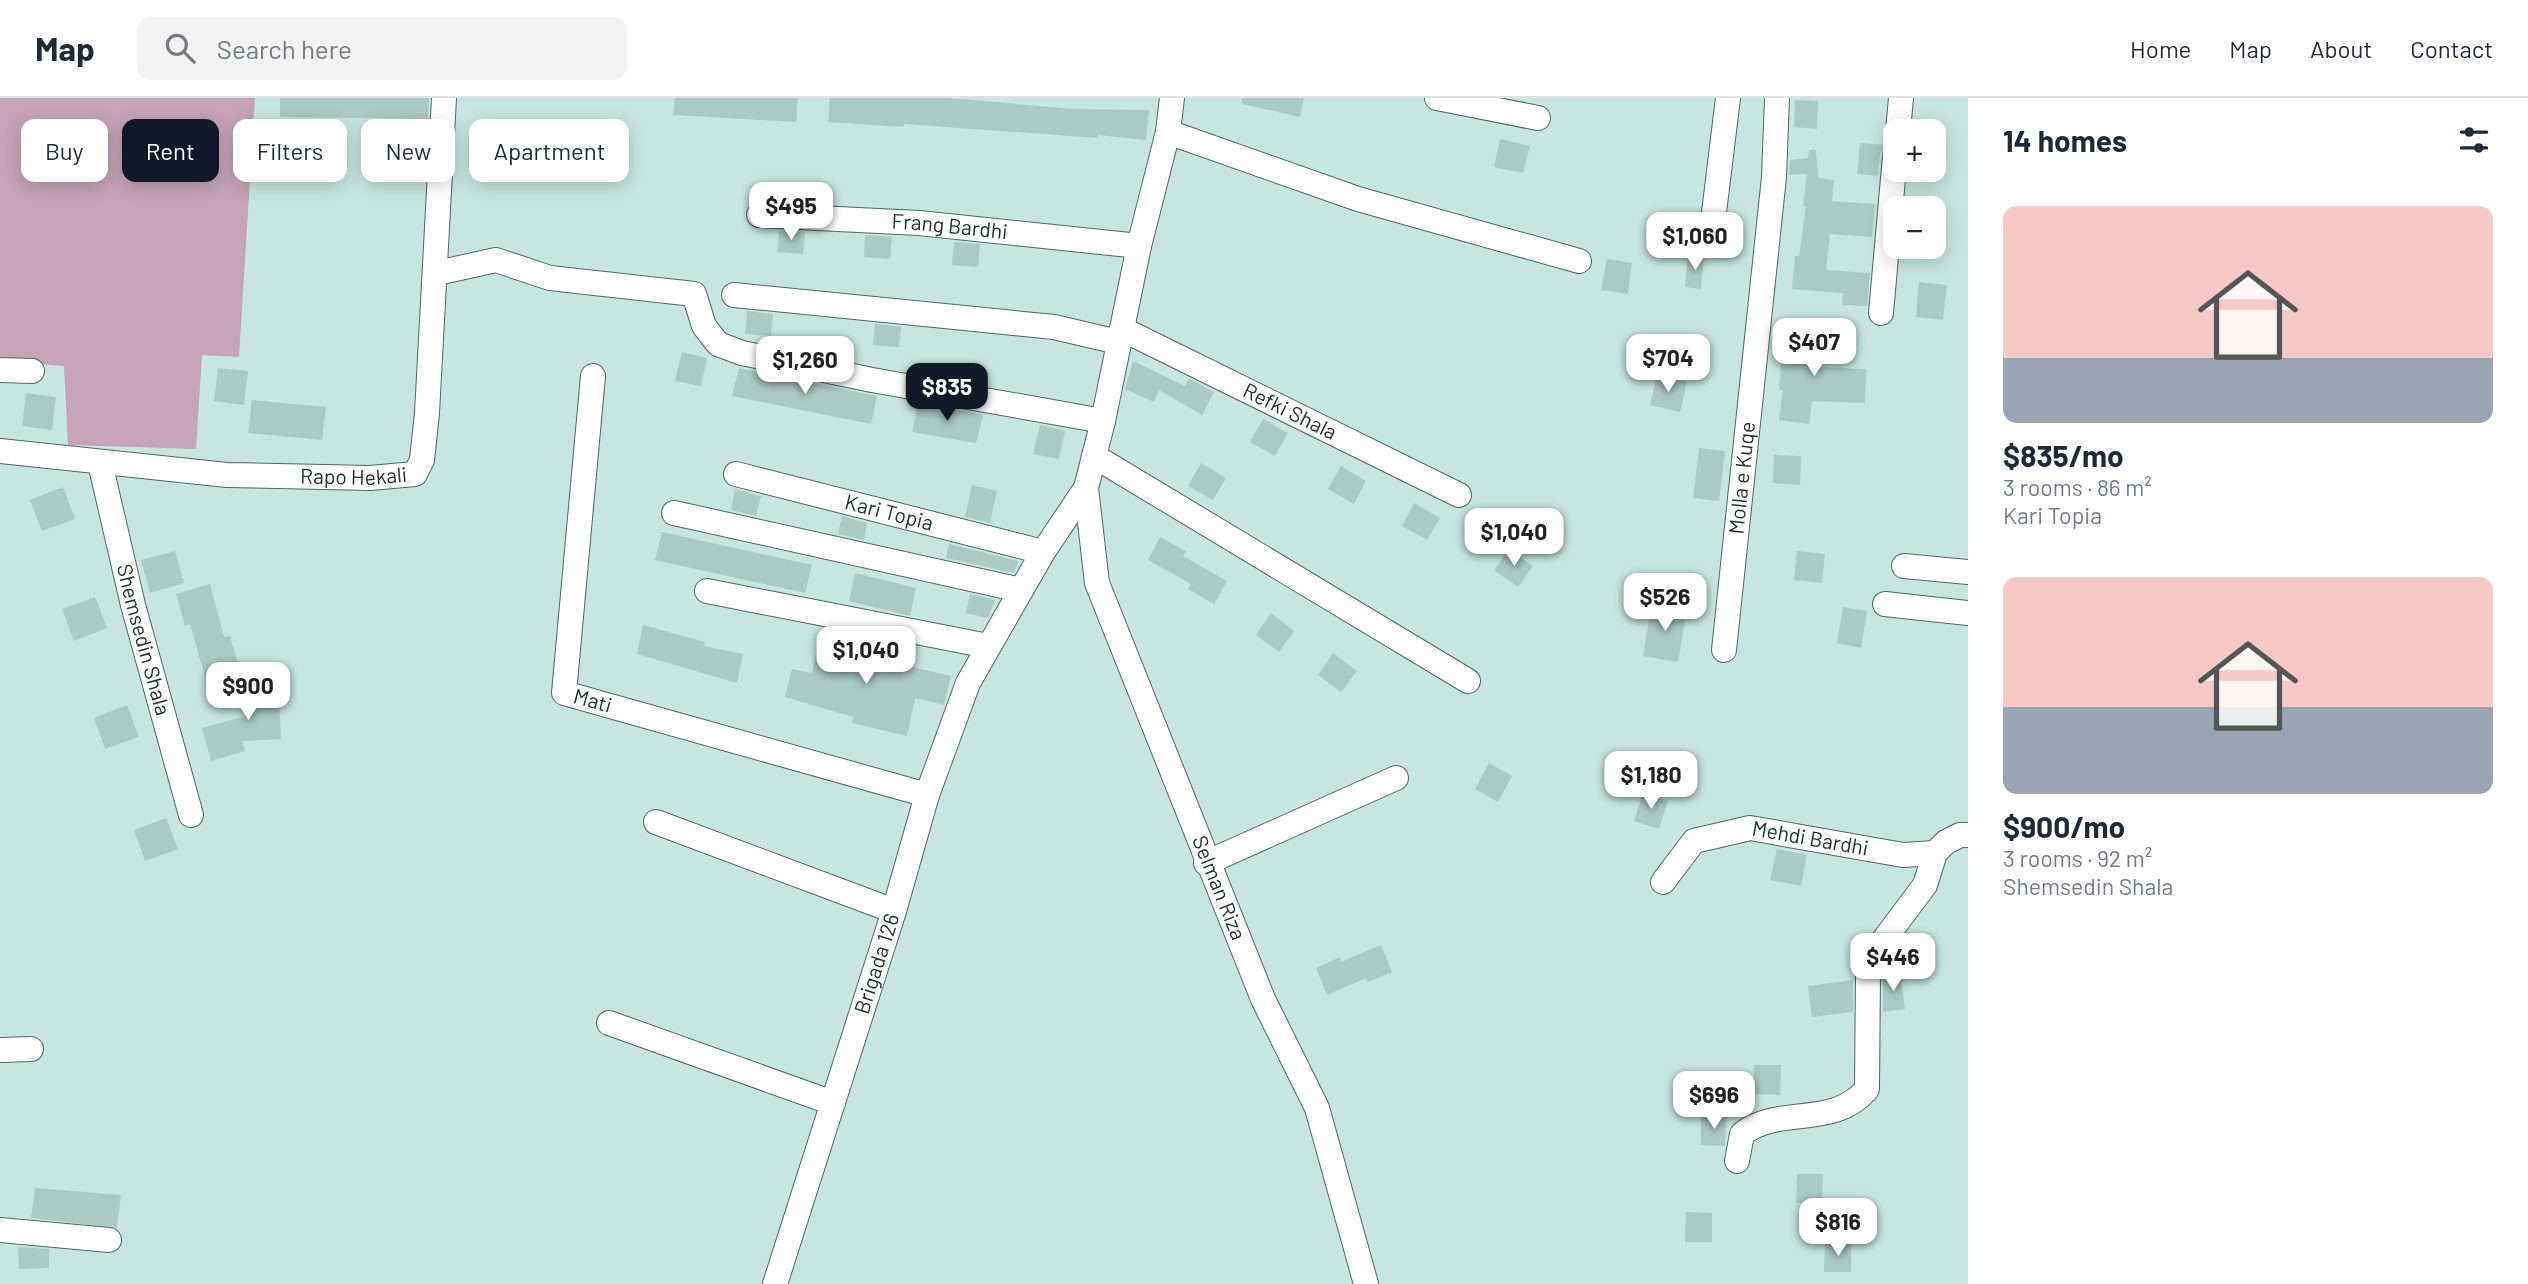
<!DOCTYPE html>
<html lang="en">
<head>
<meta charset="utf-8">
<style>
	:root { --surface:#fff; --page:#f2f2f3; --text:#1f2937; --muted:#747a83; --line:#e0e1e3; --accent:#111827 }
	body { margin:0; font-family:Barlow,sans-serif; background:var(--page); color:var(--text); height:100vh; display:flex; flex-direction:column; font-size:26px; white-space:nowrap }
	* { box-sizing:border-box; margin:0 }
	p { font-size:23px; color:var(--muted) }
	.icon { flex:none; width:38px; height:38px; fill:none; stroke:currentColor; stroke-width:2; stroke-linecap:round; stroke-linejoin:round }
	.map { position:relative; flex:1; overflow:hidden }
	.sheet { display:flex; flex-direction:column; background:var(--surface); width:560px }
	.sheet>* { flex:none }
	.banner { position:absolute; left:21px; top:21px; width:665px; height:63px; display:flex; gap:14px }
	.controls { position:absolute; left:1883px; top:21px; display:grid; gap:14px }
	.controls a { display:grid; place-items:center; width:63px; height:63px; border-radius:14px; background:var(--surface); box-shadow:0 4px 18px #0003; font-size:35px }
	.price { position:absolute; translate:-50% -60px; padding:0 16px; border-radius:14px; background:#fff; color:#222; font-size:23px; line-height:46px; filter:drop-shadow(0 2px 4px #0008) }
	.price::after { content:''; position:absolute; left:50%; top:42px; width:21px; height:16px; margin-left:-10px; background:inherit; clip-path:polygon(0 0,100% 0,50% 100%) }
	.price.active { background:var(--accent); color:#fff }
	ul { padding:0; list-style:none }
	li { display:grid; align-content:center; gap:14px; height:371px; padding:0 35px }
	li span { display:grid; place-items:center; height:217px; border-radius:14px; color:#555 }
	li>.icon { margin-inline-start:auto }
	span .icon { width:126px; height:126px; fill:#fffc; stroke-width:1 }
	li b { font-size:30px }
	h2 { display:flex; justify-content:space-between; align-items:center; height:84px; padding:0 35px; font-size:30px }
	.chip { padding:0 24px; border-radius:14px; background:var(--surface); box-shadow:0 4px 18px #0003; font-size:24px; line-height:63px }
	.chip.active { background:var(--accent); color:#fff }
	header { display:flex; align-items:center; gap:42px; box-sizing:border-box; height:98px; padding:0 35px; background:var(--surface); border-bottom:2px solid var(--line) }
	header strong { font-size:33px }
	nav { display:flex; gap:38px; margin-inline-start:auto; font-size:24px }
	.search { width:490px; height:63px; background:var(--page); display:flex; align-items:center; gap:18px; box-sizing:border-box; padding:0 24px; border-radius:14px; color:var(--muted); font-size:26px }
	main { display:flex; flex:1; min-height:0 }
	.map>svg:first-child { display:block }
</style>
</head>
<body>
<header>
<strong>Map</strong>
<div class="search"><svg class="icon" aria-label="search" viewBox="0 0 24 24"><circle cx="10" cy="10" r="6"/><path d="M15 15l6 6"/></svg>Search here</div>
<nav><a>Home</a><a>Map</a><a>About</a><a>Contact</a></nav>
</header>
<main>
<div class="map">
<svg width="1968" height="1186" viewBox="0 0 1968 1186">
	<rect width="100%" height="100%" fill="#c8e6df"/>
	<polygon fill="#c5a4b5" points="0,0 255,0 239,259 202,257 196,351 68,347 64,268 0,263"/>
	<g fill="#acc9c3">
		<polygon points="280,0 429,0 428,21 280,19"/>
		<polygon points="675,0 798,0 796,24 673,17"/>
		<polygon points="830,0 949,0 1074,11 1149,12 1146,42 1098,37 1098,40 904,26 904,29 828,24"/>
		<polygon points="1242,0 1304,0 1300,19 1242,6"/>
		<polygon points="1795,2 1818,3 1817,31 1794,29"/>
		<polygon points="1500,41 1530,48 1523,75 1494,69"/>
		<polygon points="1860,45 1886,47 1880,56 1878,78 1857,76"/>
		<polygon points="1809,52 1816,52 1818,80 1834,82 1832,103 1875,106 1872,139 1830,136 1826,172 1870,175 1867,208 1842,207 1843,195 1792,191 1795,158 1799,158 1806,108 1803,108 1807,76 1789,77 1790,62 1808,60"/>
		<polygon points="779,133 805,134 803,156 777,154"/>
		<polygon points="865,137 892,139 890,161 864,159"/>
		<polygon points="954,144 980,146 978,169 952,167"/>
		<polygon points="1688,158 1704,159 1701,191 1685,189"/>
		<polygon points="1607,161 1632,165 1628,196 1601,192"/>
		<polygon points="1919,184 1947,187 1943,222 1916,219"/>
		<polygon points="747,213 773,216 771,238 745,236"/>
		<polygon points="875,226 901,229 899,249 873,247"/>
		<polygon points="1790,227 1820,229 1816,269 1866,271 1865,305 1812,303 1809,326 1779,322 1783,292 1779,292 1781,263 1787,263"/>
		<polygon points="682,254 707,260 701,288 675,283"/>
		<polygon points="1133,263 1185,288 1189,280 1214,294 1202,317 1159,292 1154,304 1125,291"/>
		<polygon points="218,270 248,273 244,307 214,303"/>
		<polygon points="739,270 877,298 871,326 732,298"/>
		<polygon points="1657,277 1687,284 1680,314 1650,307"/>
		<polygon points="26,295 56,299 52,332 22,328"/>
		<polygon points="252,302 326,309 322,342 248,335"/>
		<polygon points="918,305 983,317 976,345 912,334"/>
		<polygon points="1263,321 1288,335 1275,358 1250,344"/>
		<polygon points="1040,327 1065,333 1059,361 1033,356"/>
		<polygon points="1699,350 1725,353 1719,403 1693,400"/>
		<polygon points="1774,357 1801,358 1800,387 1773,385"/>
		<polygon points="1201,365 1226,380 1213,402 1188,388"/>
		<polygon points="1341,368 1366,383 1354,406 1328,391"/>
		<polygon points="972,387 997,393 990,425 965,419"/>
		<polygon points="63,389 75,421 42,433 30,402"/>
		<polygon points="735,391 761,398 756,418 731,412"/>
		<polygon points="1414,405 1440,420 1427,442 1402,428"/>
		<polygon points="842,418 867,425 864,442 838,436"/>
		<polygon points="662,434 812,467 805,495 655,462"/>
		<polygon points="1160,439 1186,453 1183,458 1227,483 1214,506 1188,491 1191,486 1148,462"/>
		<polygon points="949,446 1018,463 1016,471 1014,475 946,460"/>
		<polygon points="1509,451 1533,468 1518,489 1494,472"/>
		<polygon points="175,453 184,485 150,495 141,462"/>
		<polygon points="1797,453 1825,456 1822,485 1794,482"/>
		<polygon points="855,475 916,490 910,518 849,503"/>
		<polygon points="210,486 224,539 230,538 239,570 205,579 190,526 185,528 176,496"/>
		<polygon points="970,496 995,502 988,520 966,515"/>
		<polygon points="95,499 107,530 74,543 62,511"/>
		<polygon points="1652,505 1687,511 1678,564 1643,558"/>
		<polygon points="1843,509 1867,513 1861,550 1837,545"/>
		<polygon points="1271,515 1294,533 1279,554 1256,537"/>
		<polygon points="643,527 705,544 704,548 743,556 737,585 637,556"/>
		<polygon points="819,540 880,554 879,557 913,564 912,569 951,578 944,607 915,600 907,638 852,625 853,619 785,599 792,571 812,575"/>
		<polygon points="1333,555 1357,573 1341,594 1318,577"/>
		<polygon points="278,578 281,641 242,643 245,653 211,663 202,630 253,616 251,579"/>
		<polygon points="127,607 139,639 105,651 94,620"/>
		<polygon points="1489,665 1512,678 1498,704 1475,691"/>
		<polygon points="1643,695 1668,703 1659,731 1634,723"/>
		<polygon points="166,720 178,751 145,763 134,732"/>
		<polygon points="1777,751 1807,757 1801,788 1770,782"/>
		<polygon points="1381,847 1392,874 1368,884 1366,880 1327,897 1316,870 1340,859 1341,864"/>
		<polygon points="1900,874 1905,911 1883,914 1883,876"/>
		<polygon points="1853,882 1853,914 1812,919 1808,888"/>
		<polygon points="1754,967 1781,967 1780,997 1754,996"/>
		<polygon points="1701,1018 1727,1018 1725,1048 1701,1047"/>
		<polygon points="1797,1076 1823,1076 1822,1106 1796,1105"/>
		<polygon points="35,1090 121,1097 117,1130 31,1120"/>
		<polygon points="1686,1114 1712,1115 1712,1144 1685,1144"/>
		<polygon points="1825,1145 1851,1145 1851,1174 1824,1174"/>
		<polygon points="18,1149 49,1151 49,1170 19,1171"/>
	</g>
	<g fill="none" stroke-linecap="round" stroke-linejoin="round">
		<defs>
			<g id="minor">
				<polyline points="1437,0 1538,20"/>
				<polyline points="1898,33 1901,0"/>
				<polyline points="1168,34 1358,101 1579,163"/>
				<path id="s1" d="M759,117L919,125L1139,148"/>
				<polyline points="1711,139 1728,0"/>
				<polyline points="437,175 496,162 550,180 694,196 704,228 718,246 742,255 872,282 1103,323"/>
				<polyline points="734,197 1054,229 1118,244"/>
				<polyline points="1881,215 1895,58"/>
				<path id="s2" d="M1122,231L1459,397"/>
				<polyline points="0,272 32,273"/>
				<path id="s3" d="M593,278L564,595L927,697"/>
				<path id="s4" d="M0,353L227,377L370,380L415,376L422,362L427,315L444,0"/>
				<polyline points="1094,358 1468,583"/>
				<path id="s5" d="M100,365L133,507L191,717"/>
				<path id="s6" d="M736,376L1043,454"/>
				<path id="s7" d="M1086,390L1097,485L1263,901L1317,1010L1366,1186"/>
				<polyline points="674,415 1021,492"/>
				<polyline points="1904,468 1968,474"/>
				<polyline points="707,493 988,548"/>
				<polyline points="1885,506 1968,515"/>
				<path id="s8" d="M1724,552L1774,79L1777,0"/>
				<polyline points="656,724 894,813"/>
				<polyline points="1206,765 1396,680"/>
				<path id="s9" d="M1663,784L1694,743L1750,730L1903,757L1935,755"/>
				<polyline points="609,925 833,1005"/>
				<polyline points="0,952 31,951"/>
				<path d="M1737,1063L1742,1036C1778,1007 1834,1031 1867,991L1868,875L1877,851L1925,787L1935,755L1946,744L1960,737H1968"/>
				<polyline points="0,1132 109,1142"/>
				<path id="s10" d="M775,1186L894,813L927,697L968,585L1043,454L1086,390L1103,323L1139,148L1168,34L1172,0"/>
			</g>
		</defs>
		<use href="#minor" stroke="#4d6863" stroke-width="26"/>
		<use href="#minor" stroke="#fff" stroke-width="24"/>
	</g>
	<g text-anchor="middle" stroke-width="6" stroke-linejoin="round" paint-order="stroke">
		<g font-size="21" fill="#232f2d" stroke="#d5f3ed">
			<text dy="7" stroke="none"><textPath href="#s1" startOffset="191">Frang Bardhi</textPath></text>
			<text dy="7" stroke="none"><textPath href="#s2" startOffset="187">Refki Shala</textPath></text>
			<text dy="7" stroke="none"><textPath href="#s4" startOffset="355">Rapo Hekali</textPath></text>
			<text dy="7" stroke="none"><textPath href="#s8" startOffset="173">Molla e Kuqe</textPath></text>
			<text dy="7" stroke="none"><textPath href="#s6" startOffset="158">Kari Topia</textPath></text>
			<text dy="7" stroke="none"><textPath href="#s5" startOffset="182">Shemsedin Shala</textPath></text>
			<text dy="7" stroke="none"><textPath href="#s3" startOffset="348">Mati</textPath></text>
			<text dy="7" stroke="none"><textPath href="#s9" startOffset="170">Mehdi Bardhi</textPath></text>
			<text dy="7" stroke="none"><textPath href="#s7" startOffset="424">Selman Riza</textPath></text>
			<text dy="7" stroke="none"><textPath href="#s10" startOffset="336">Brigada 126</textPath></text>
		</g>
	</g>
</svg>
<div class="controls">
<a>+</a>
<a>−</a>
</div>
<b class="price" style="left:791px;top:144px">$495</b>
<b class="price" style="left:1695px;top:174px">$1,060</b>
<b class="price" style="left:1814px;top:280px">$407</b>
<b class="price" style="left:1668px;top:296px">$704</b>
<b class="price" style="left:805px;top:298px">$1,260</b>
<b class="price active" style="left:947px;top:325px">$835</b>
<b class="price" style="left:1514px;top:470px">$1,040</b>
<b class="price" style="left:1665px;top:535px">$526</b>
<b class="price" style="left:866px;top:588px">$1,040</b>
<b class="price" style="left:248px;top:624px">$900</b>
<b class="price" style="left:1651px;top:713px">$1,180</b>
<b class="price" style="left:1893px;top:895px">$446</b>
<b class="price" style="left:1714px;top:1033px">$696</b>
<b class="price" style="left:1838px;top:1160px">$816</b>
<div class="banner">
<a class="chip">Buy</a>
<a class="chip active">Rent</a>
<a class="chip">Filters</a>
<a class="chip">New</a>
<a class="chip">Apartment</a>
</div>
</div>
<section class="sheet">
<h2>14 homes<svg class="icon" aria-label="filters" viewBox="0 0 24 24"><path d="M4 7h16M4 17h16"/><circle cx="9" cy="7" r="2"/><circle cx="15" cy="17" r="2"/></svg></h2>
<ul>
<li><span style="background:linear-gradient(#f6c9c9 70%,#9aa5b1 0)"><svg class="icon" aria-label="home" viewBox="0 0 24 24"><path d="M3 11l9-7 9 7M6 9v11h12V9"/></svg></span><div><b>$835/mo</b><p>3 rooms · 86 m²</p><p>Kari Topia</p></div></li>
<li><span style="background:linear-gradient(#f6c9c9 60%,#9aa5b1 0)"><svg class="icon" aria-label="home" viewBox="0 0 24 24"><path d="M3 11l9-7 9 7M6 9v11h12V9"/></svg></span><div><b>$900/mo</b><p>3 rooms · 92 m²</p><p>Shemsedin Shala</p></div></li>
</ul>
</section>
</main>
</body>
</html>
